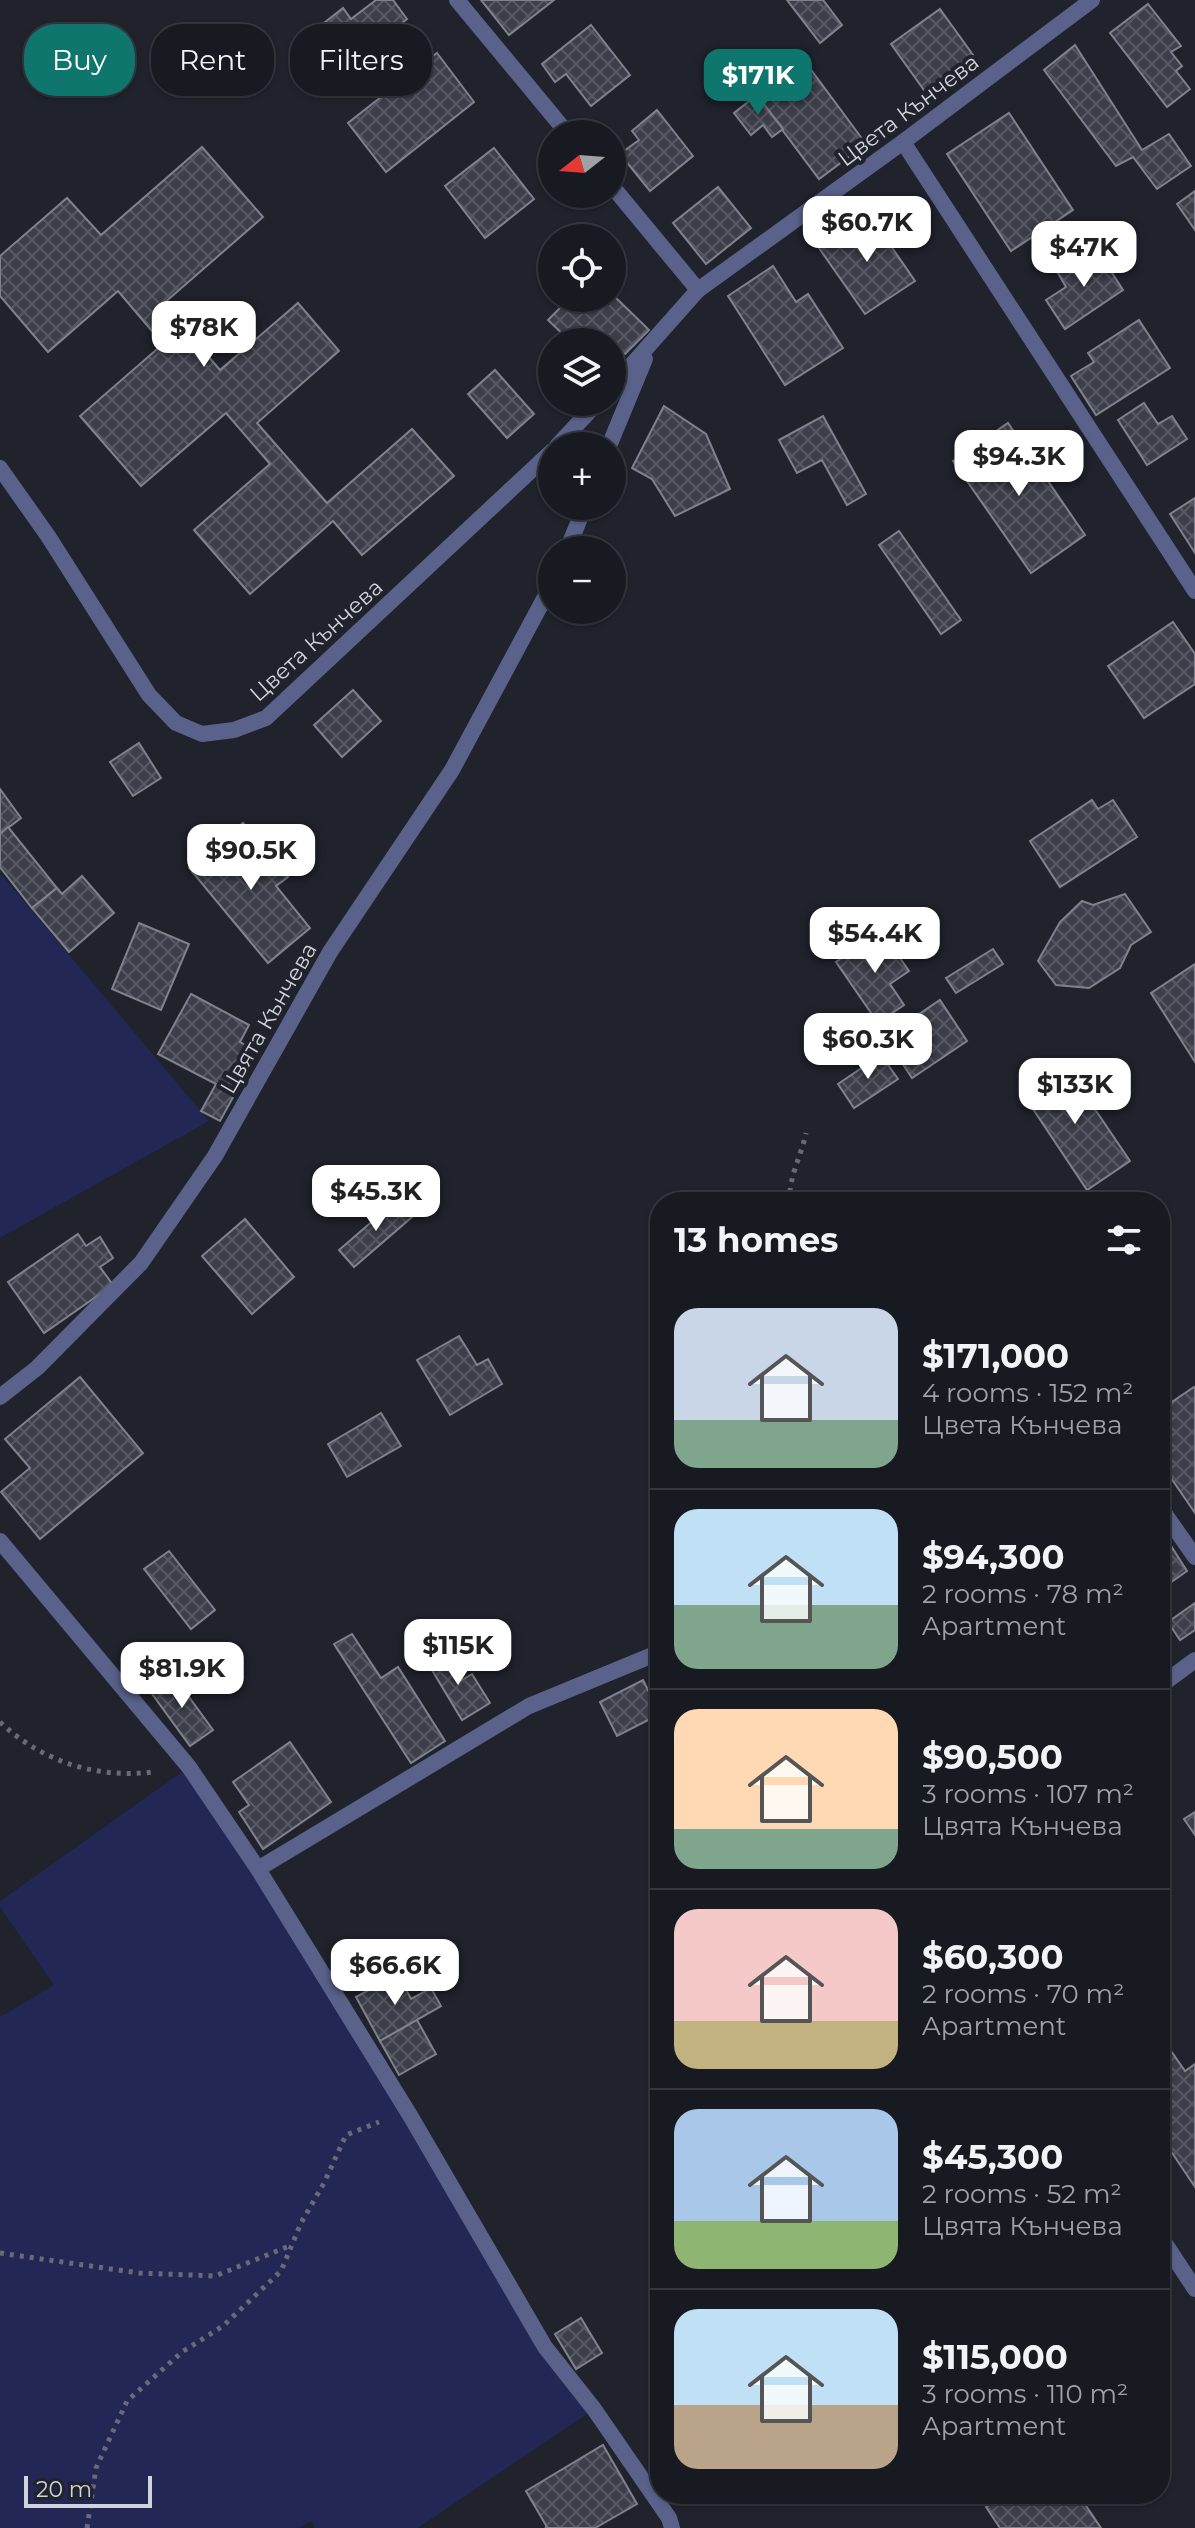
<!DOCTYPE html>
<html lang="en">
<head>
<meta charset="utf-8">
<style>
	:root { --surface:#181a21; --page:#21232a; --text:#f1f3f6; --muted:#9fa1a5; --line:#36383f; --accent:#0f766e }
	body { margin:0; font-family:Montserrat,sans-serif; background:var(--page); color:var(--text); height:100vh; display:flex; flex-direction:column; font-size:30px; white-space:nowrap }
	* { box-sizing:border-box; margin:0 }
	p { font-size:26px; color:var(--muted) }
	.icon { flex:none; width:44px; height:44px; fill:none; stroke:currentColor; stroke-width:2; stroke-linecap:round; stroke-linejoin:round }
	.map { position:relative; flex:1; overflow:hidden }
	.side { position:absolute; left:650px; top:1192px; width:520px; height:1312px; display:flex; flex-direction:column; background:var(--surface); border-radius:32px; box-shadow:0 2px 6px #0004,0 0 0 2px var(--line) }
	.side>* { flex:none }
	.hud { position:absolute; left:24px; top:24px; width:506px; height:72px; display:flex; gap:16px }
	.needle { width:52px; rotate:253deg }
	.buttons { position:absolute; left:538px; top:120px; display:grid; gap:16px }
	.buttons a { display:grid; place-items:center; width:88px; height:88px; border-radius:50%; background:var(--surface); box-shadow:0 2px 6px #0004,0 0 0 2px var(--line); font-size:40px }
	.scale { position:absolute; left:24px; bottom:20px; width:128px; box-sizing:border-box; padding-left:8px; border:4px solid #d2d4db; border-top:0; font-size:22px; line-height:28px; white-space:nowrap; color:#d2d4db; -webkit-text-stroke:6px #20222c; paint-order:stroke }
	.price { position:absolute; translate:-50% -68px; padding:0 18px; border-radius:16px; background:#fff; color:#222; font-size:26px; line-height:52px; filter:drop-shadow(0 2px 4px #0008) }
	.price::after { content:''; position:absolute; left:50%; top:48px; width:24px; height:18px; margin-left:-12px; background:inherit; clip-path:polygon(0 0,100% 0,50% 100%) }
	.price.on { background:var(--accent); color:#fff }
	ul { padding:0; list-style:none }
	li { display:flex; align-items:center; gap:24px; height:200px; padding:0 24px }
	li+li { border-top:2px solid var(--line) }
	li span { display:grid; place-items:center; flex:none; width:224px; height:160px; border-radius:24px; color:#555 }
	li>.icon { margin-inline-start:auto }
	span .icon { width:96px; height:96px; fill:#fffc; stroke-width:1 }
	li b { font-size:34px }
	h2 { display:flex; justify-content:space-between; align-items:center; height:96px; padding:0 24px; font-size:34px }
	.chip { padding:0 28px; border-radius:32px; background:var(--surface); box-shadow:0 2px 6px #0004,0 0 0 2px var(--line); font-size:28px; line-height:72px }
	.chip.on { background:var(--accent); color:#fff }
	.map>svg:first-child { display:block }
</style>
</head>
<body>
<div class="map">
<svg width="1195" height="2528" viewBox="0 0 1195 2528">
	<defs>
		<pattern id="building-cross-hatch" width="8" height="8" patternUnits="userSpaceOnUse" patternTransform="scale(2)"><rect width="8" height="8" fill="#3c3f4a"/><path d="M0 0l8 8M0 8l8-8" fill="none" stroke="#575a64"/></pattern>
	</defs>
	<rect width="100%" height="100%" fill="#20222c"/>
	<g fill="#222755">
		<polygon points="0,873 209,1121 0,1238"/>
		<polygon points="189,1767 545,2347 594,2409 418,2528 315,2528 311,2521 299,2528 0,2528 0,2017 54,1985 0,1907 0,1901"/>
	</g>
	<g fill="url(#building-cross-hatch)" stroke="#7f828e" stroke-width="2">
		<polygon points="376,0 393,0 407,19 344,69 314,31 343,8 351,19"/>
		<polygon points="481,0 554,0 509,35"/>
		<polygon points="787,0 823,0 842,25 820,43"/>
		<polygon points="1148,4 1181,46 1171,52 1182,66 1176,71 1190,89 1167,107 1110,33"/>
		<polygon points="940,9 973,55 924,90 891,44"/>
		<polygon points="591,25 630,75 591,106 566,74 555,82 542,64"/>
		<polygon points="1075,45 1142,150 1169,134 1191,166 1157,189 1133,157 1116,166 1044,70"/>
		<polygon points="437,53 474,102 386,172 348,123"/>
		<polygon points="788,60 796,71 806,63 866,144 819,179 751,88"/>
		<polygon points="757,95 783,129 772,137 763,125 751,135 734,113"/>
		<polygon points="657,110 693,156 650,191 620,154 639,140 632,131"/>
		<polygon points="1009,113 1073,210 1011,251 947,154"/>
		<polygon points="202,147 263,217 163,304 220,370 298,303 339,351 257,423 327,503 412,429 454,476 362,555 333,521 250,594 194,530 270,464 226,413 141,486 80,416 163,344 118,291 48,352 0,296 0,256 67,198 101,235"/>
		<polygon points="494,148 534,199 485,238 445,186"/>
		<polygon points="718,187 751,228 706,264 673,223"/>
		<polygon points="1195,191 1195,230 1177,204"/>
		<polygon points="869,214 915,281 865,314 819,248"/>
		<polygon points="1096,248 1123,290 1065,329 1046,300 1066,287 1058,273"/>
		<polygon points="773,266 796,302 808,294 843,348 785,385 728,296"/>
		<polygon points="612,294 649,330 612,367 612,342 571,342 548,320 570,298 612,298"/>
		<polygon points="1139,320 1170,368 1096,415 1071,376 1094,362 1088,353"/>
		<polygon points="495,370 534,414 507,438 468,394"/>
		<polygon points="1144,403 1158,424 1172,416 1187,439 1147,465 1118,420"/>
		<polygon points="664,406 706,434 730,489 675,516 652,479 632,468"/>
		<polygon points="823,416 866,494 847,505 822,460 797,473 779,440"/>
		<polygon points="1008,423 1085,535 1031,573 953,461"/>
		<polygon points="1195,498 1195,553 1170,514"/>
		<polygon points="899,531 961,620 941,634 879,545"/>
		<polygon points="1173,622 1195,654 1195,684 1144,718 1108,666"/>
		<polygon points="353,690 381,721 342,757 314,725"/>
		<polygon points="139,743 161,778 133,796 110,762"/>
		<polygon points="0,789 21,818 0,834"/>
		<polygon points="1092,800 1098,809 1113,800 1137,837 1060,887 1030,841"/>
		<polygon points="243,823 288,877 276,886 310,928 268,963 189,868"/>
		<polygon points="8,827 57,888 32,908 0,867 0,834"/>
		<polygon points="82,876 114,913 69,952 32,908 57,888 62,894"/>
		<polygon points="1125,894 1151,932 1131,945 1120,968 1089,988 1056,985 1038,961 1060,922 1082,901 1093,905"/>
		<polygon points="139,923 189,944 161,1010 112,989"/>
		<polygon points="881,931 909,971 890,984 904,1005 878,1023 836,962"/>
		<polygon points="993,949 1003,964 956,993 946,978"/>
		<polygon points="1195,964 1195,1062 1151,993"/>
		<polygon points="191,994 249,1025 240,1042 258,1052 220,1121 201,1111 216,1084 158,1054"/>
		<polygon points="940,1000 967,1041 912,1078 885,1037"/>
		<polygon points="881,1055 898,1079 854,1108 838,1084"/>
		<polygon points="1063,1062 1130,1161 1087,1190 1021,1091"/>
		<polygon points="398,1199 412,1217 354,1267 339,1250"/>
		<polygon points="245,1219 294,1277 252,1314 202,1256"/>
		<polygon points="78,1234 86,1246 100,1237 113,1258 100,1267 113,1285 44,1333 8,1282"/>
		<polygon points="459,1336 477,1365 488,1359 502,1384 450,1415 417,1360"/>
		<polygon points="80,1377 143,1453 40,1539 1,1492 30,1468 5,1439"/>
		<polygon points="1194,1387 1195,1389 1195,1513 1160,1462 1160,1410"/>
		<polygon points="381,1413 401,1446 347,1477 328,1444"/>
		<polygon points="1160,1529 1173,1549 1160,1557"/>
		<polygon points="1173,1549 1187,1571 1160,1590 1160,1557"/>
		<polygon points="169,1551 215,1610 191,1629 144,1569"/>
		<polygon points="1195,1603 1195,1630 1180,1640 1168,1622"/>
		<polygon points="352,1634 381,1678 398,1667 445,1741 411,1763 334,1644"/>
		<polygon points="442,1651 460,1681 472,1674 490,1703 462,1720 426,1660"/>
		<polygon points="173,1675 213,1730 190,1746 150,1691"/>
		<polygon points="643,1680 660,1714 617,1736 600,1702"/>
		<polygon points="290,1742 331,1802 263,1849 239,1812 249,1805 233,1782"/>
		<polygon points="1195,1812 1195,1835 1184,1819"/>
		<polygon points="398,1974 411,1999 431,1988 441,2006 380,2041 356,1997"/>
		<polygon points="417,2020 436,2054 399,2075 380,2041"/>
		<polygon points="1160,2035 1185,2071 1195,2064 1195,2187 1160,2135"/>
		<polygon points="581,2318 602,2353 576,2369 555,2334"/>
		<polygon points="603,2445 637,2504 595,2528 545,2528 547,2527 526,2491"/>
		<polygon points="1005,2494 1078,2494 1101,2528 1000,2528 986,2507"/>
	</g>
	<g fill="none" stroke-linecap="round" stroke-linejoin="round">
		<g stroke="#696b74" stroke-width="5" stroke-dasharray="4 6" stroke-linecap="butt">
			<path d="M790,1202C788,1178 801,1157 806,1133"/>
			<path d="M0,1722C41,1761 96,1779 153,1772"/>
			<polyline points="0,2253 139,2273 215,2276 292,2245"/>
			<polyline points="87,2528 96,2468 127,2401 182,2352 223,2326 281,2271 301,2223 324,2183 346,2135 379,2122"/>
		</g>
		<polyline stroke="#5a628b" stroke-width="16" points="1160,2236 1195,2289"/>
		<g stroke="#5a628b" stroke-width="16">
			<polyline points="457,0 568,134"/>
			<polyline points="903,142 1195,591"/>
			<polyline points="612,186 698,290"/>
			<polyline points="612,387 698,290 903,142 1092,0"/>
			<polyline points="557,446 598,402"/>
			<polyline points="609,446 645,359"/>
			<polyline points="0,468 48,536 149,695 176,723 202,734 234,730 266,718 552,451"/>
			<polyline points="567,550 585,506"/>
			<polyline points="0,1397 37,1368 141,1263 215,1156 330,952 452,770 552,584"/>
			<polyline points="1160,1507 1195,1557"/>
			<polyline points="0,1541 189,1767 258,1869 411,2117 545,2347 594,2409 669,2518 672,2528"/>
			<polyline points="1160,1686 1195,1660"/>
			<polyline points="258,1869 529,1706 660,1652"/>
		</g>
	</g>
	<g text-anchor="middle" stroke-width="8" stroke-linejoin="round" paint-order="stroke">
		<g font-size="22" fill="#d2d4db" stroke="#20222c">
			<text transform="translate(908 110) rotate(-37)" y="8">Цвета Кънчева</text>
			<text transform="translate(316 640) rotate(-42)" y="8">Цвета Кънчева</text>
			<text transform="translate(268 1018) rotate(-60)" y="8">Цвята Кънчева</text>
		</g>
	</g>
</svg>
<div class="buttons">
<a><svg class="needle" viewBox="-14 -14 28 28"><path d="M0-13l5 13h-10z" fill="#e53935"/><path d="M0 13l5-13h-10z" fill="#9fa1a5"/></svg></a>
<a><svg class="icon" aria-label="locate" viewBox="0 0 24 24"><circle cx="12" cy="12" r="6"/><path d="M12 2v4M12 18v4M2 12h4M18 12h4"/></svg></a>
<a><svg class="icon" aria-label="layers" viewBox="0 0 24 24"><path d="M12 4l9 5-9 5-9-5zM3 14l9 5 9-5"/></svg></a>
<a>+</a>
<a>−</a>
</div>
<div class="scale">20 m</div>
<b class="price on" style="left:758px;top:117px">$171K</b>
<b class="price" style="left:867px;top:264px">$60.7K</b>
<b class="price" style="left:1084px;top:289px">$47K</b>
<b class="price" style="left:204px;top:369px">$78K</b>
<b class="price" style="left:1019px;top:498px">$94.3K</b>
<b class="price" style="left:251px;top:892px">$90.5K</b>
<b class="price" style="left:875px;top:975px">$54.4K</b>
<b class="price" style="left:868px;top:1081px">$60.3K</b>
<b class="price" style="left:1075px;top:1126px">$133K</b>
<b class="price" style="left:376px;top:1233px">$45.3K</b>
<b class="price" style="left:458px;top:1687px">$115K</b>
<b class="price" style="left:182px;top:1710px">$81.9K</b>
<b class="price" style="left:395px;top:2007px">$66.6K</b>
<div class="hud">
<a class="chip on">Buy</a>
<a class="chip">Rent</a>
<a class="chip">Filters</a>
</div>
<section class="side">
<h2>13 homes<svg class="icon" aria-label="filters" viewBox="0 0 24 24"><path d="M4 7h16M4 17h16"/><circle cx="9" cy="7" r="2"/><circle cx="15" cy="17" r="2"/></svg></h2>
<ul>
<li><span style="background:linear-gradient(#c9d6e8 70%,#7fa58c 0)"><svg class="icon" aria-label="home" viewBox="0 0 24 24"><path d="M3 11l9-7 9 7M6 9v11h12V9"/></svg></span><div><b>$171,000</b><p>4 rooms · 152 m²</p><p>Цвета Кънчева</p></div></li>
<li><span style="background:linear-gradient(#bfe0f5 60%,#7fa58c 0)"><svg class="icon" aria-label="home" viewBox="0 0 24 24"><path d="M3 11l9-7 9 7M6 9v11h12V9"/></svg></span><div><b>$94,300</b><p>2 rooms · 78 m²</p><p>Apartment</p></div></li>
<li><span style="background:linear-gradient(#ffd9b3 75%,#7fa58c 0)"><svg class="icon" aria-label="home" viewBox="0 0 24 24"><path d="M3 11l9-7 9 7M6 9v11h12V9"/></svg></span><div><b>$90,500</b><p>3 rooms · 107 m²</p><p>Цвята Кънчева</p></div></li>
<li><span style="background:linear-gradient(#f6c9c9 70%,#c2b280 0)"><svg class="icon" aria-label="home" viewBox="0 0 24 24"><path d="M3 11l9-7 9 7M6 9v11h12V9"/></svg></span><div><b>$60,300</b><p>2 rooms · 70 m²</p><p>Apartment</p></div></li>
<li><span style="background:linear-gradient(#a9c7e8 70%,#8fb573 0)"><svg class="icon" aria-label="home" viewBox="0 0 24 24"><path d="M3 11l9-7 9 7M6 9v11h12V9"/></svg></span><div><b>$45,300</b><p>2 rooms · 52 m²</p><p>Цвята Кънчева</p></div></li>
<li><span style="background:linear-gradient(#bfe0f5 60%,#b9a48a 0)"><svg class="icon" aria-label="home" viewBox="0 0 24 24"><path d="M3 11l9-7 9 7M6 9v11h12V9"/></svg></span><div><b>$115,000</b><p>3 rooms · 110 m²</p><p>Apartment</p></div></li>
</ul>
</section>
</div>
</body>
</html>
